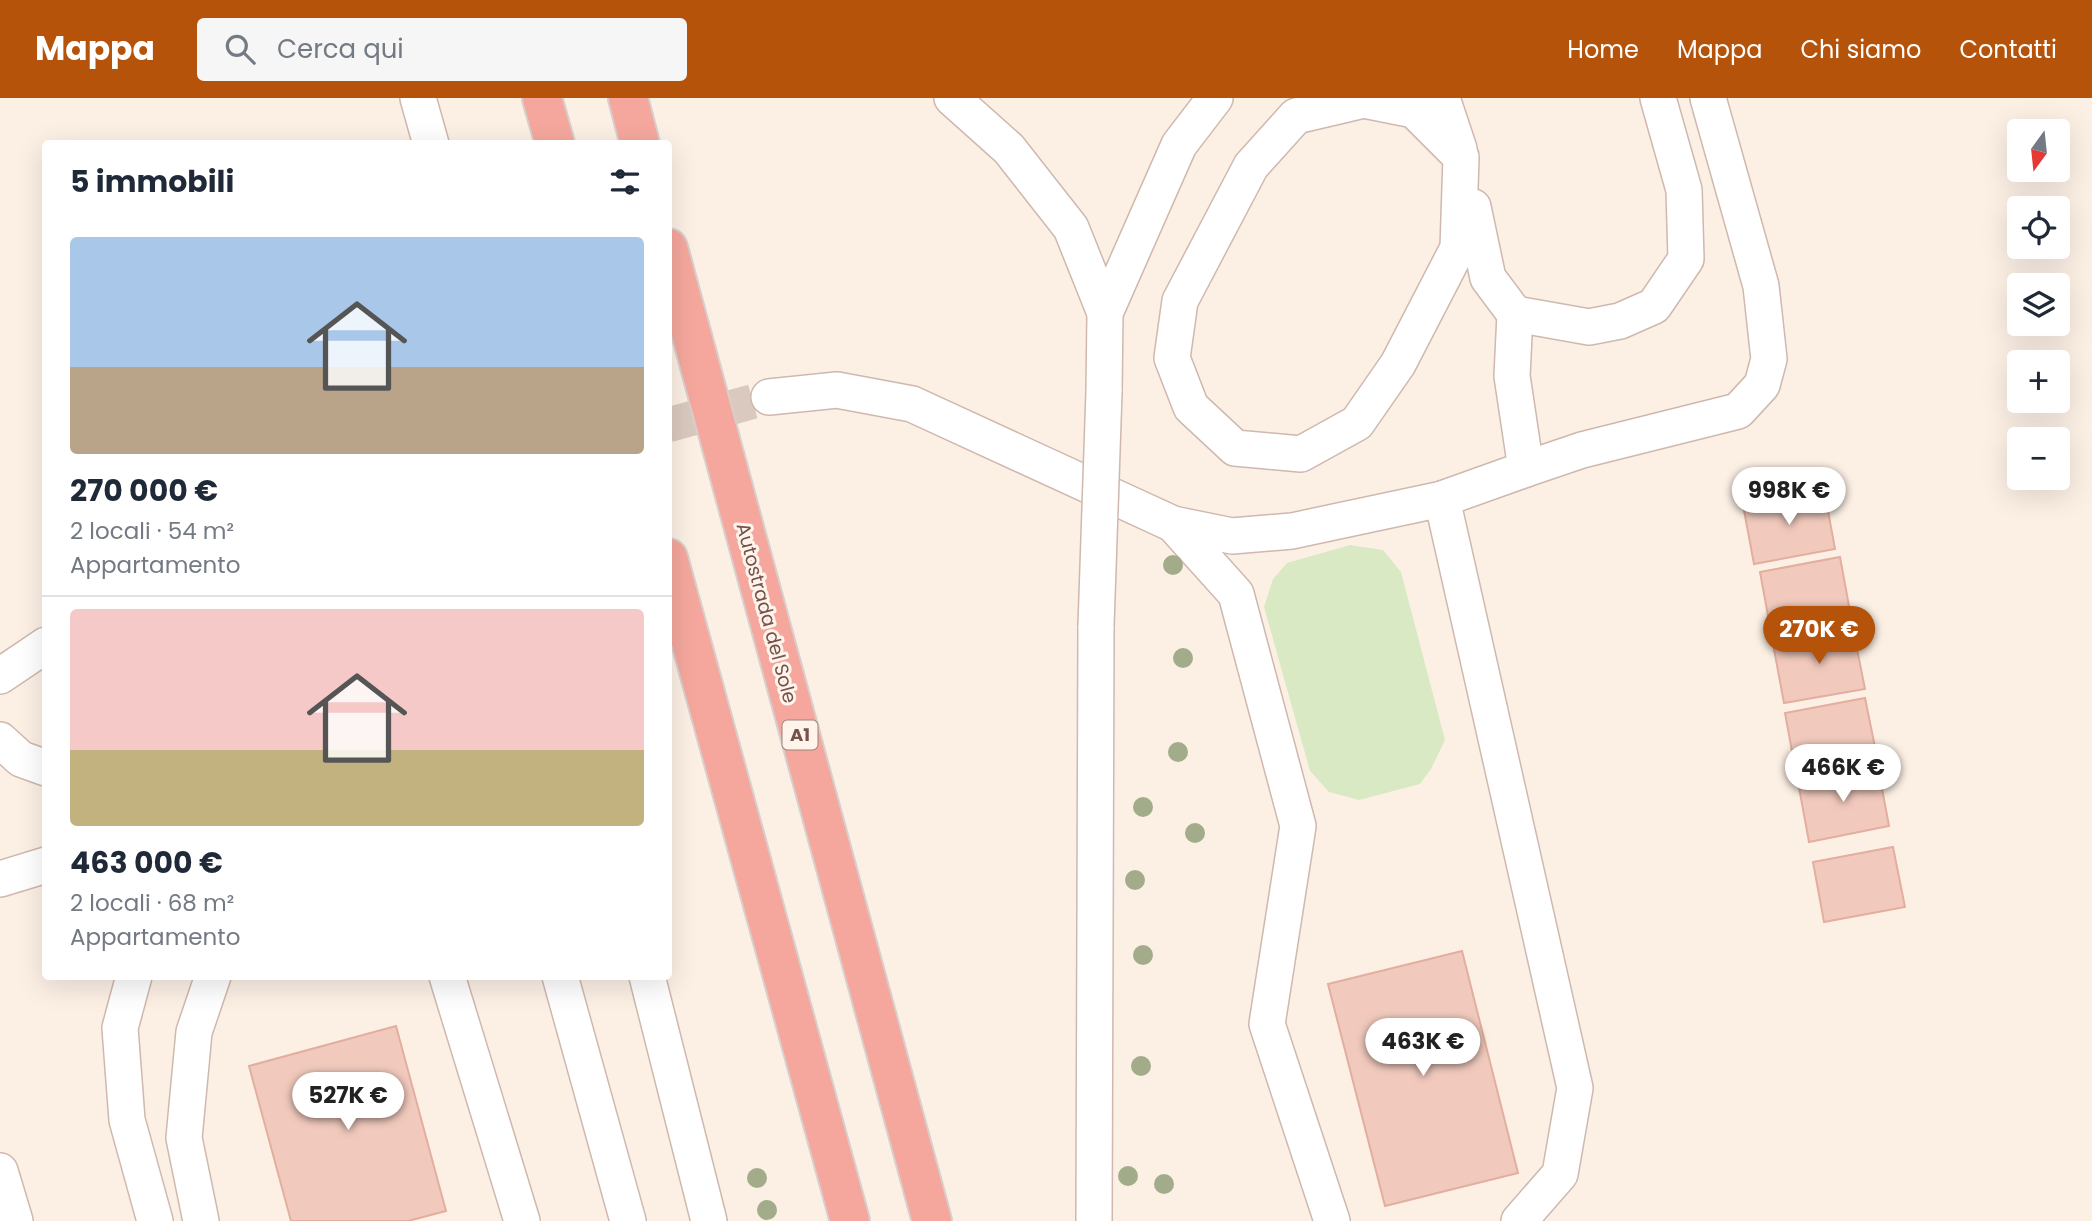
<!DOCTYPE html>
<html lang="it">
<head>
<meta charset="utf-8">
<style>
	:root { --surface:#fff; --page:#f6f6f7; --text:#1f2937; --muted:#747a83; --line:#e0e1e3; --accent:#b45309 }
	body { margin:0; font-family:Poppins,sans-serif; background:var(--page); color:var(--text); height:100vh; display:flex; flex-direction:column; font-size:26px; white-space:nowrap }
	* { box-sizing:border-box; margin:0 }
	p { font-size:23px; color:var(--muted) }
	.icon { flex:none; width:38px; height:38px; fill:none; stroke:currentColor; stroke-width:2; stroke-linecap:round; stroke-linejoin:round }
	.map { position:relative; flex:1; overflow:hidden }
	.details { position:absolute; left:42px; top:42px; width:630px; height:840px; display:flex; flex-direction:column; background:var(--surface); border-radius:7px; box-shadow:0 7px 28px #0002 }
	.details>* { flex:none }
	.needle { width:46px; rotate:195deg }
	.controls { position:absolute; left:2007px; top:21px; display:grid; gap:14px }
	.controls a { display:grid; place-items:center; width:63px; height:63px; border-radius:7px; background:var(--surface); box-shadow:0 7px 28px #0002; font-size:35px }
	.price { position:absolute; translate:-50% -60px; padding:0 16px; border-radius:24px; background:#fff; color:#222; font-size:23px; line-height:46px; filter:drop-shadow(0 2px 4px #0008) }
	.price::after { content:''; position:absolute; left:50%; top:42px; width:21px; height:16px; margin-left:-10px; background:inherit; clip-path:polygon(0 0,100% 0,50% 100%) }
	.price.on { background:var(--accent); color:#fff }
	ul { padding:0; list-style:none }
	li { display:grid; align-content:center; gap:14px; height:371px; padding:0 28px }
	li+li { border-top:2px solid var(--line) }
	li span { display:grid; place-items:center; height:217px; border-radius:7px; color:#555 }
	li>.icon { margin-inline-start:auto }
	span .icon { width:126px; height:126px; fill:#fffc; stroke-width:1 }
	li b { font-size:30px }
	h2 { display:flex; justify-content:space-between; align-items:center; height:84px; padding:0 28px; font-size:30px }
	header { display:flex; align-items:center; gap:42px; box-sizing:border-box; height:98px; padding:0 35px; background:var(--accent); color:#fff }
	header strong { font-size:33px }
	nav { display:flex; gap:38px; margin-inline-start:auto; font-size:24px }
	.search { width:490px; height:63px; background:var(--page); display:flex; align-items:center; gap:18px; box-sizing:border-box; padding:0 24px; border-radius:7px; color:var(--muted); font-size:26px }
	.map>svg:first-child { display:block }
</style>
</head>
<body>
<header>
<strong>Mappa</strong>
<div class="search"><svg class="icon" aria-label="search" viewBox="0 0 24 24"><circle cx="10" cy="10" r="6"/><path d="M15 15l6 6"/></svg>Cerca qui</div>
<nav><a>Home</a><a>Mappa</a><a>Chi siamo</a><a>Contatti</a></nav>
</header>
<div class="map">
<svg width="2092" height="1123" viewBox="0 0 2092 1123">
	<rect width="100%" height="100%" fill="#fcf0e5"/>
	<polygon fill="#d9e9c4" points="1350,447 1383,452 1401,474 1445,642 1431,671 1420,686 1359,702 1329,694 1310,673 1264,509 1273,481 1287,465"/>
	<g fill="#f1cabd" stroke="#e3ae9e" stroke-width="2">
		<polygon points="1824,391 1835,451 1754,466 1743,407"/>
		<polygon points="1840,459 1851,519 1771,534 1760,474"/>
		<polygon points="1853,531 1865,591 1784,605 1773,546"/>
		<polygon points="1865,600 1877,659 1796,675 1785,615"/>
		<polygon points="1878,669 1889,728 1809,744 1798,684"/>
		<polygon points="1893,749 1905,809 1824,824 1813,764"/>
		<polygon points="1462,853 1518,1075 1385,1108 1328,886"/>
		<polygon points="396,928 446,1113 408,1123 291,1123 249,968"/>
	</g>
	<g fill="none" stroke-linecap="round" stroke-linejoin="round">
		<polyline stroke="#dac9be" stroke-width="35" stroke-dasharray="35 18" stroke-linecap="butt" points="668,327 769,299"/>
		<defs>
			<g id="minor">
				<polyline points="418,0 431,46"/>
				<polyline points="952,0 1009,51 1071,130 1105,215"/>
				<polyline points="1442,0 1459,51"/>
				<polygon points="1364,2 1414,12 1461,59 1458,150 1398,266 1357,325 1301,356 1235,350 1191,309 1172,260 1180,203 1251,68 1296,18"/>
				<polyline points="1473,109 1488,180 1515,216 1589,229 1620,223 1654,208 1686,161 1684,92 1658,0"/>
				<polyline points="1104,294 1105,215 1179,47 1215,0"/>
				<polyline points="769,299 837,292 912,306 1173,426 1232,438 1292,433 1442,401 1526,371 1512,278 1515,216"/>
				<polyline points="1526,371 1582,352 1738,313 1762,287 1769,261 1761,188 1708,0"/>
				<polyline points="1442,401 1575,990 1560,1076 1519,1123"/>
				<polyline points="1173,426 1236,496 1298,728 1267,926 1332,1123"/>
				<polyline points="0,578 46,547"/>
				<polyline points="0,642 21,661 46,670"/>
				<polyline points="0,781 46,767"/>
				<polyline points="134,878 120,930 127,1022 155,1123"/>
				<polyline points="447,878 522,1123"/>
				<polyline points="560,878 628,1123"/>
				<polyline points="647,878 709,1123"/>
				<polyline points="0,1073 15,1123"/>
				<polyline points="201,1123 184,1040 194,934 213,878"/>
				<polyline points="1094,1123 1096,528"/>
			</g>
			<g id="highway">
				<polyline points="542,0 555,46"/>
				<polyline points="628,0 640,46"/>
				<polyline points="668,150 932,1123"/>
				<polyline points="668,460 850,1123"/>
			</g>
		</defs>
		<use href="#minor" stroke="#cfb8ae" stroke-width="38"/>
		<use href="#highway" stroke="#d8cfcc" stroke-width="42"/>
		<use href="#minor" stroke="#fff" stroke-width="35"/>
		<use href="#highway" stroke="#f5a79d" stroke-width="38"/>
		<defs>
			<polyline id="minor-bridge" points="1096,528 1104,294"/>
		</defs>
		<use href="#minor-bridge" stroke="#cfb8ae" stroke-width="38" stroke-linecap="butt"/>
		<use href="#minor-bridge" stroke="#fff" stroke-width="35"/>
	</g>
	<g fill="#a2ac8a">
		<circle cx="1173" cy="467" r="10"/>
		<circle cx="1183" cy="560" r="10"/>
		<circle cx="1178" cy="654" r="10"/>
		<circle cx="1143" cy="709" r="10"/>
		<circle cx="1195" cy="735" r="10"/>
		<circle cx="1135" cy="782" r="10"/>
		<circle cx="1143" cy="857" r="10"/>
		<circle cx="1141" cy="968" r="10"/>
		<circle cx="1128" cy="1078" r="10"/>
		<circle cx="757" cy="1080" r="10"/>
		<circle cx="1164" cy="1086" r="10"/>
		<circle cx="767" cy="1112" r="10"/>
	</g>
	<g text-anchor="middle" stroke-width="6" stroke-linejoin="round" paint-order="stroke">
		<rect fill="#fff4eb" stroke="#9e837a" stroke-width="2" x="782.5" y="622.5" width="35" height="29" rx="5"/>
		<g font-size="18" font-weight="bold" fill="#75534a">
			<text x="800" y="643">A1</text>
		</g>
		<g font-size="19" fill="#75534a" stroke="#fff4eb">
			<text transform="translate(767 515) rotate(75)" y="7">Autostrada del Sole</text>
		</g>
	</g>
</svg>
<div class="controls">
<a><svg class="needle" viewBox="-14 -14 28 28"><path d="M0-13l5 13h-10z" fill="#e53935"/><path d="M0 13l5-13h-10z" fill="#747a83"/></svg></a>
<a><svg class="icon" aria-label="locate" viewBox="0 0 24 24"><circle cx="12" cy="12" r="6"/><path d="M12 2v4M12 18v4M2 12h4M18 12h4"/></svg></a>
<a><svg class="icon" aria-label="layers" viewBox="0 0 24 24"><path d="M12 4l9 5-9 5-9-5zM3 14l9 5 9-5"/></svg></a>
<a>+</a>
<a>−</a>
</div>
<b class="price" style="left:1789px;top:429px">998K €</b>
<b class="price on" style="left:1819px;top:568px">270K €</b>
<b class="price" style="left:1843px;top:706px">466K €</b>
<b class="price" style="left:1423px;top:980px">463K €</b>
<b class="price" style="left:348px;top:1034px">527K €</b>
<section class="details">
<h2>5 immobili<svg class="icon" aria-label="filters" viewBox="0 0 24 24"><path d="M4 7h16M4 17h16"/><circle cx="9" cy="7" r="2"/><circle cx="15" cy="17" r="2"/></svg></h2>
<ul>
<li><span style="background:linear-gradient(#a9c7e8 60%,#b9a48a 0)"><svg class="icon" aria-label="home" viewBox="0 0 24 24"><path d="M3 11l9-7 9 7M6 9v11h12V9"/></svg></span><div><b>270 000 €</b><p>2 locali · 54 m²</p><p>Appartamento</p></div></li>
<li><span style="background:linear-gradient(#f6c9c9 65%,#c2b280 0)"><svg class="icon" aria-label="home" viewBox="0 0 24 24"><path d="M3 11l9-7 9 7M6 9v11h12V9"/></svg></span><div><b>463 000 €</b><p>2 locali · 68 m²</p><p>Appartamento</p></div></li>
</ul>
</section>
</div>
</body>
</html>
